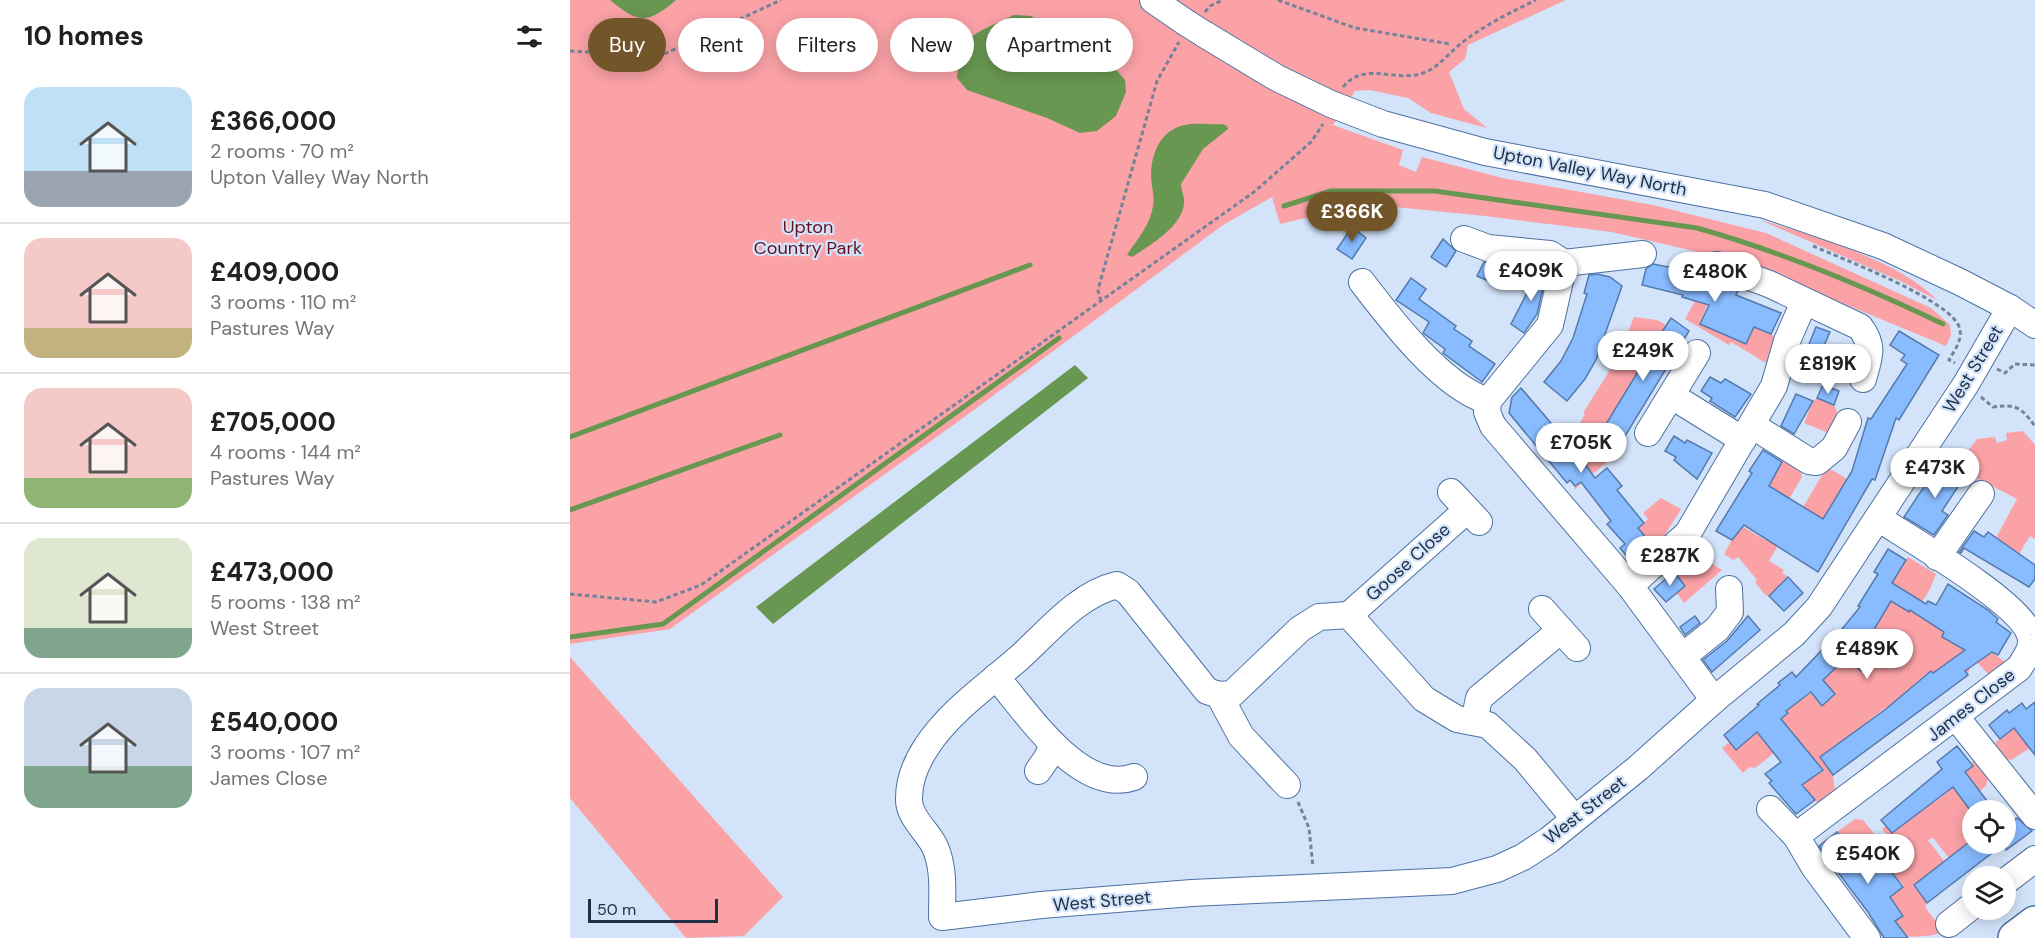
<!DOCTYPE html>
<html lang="en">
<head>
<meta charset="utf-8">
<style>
	:root { --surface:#fff; --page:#f6f6f6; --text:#202124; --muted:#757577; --line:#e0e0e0; --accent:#725528 }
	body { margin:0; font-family:"DM Sans",sans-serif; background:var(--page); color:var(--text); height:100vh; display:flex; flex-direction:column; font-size:22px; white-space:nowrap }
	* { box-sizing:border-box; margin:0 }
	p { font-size:20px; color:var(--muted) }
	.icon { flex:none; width:33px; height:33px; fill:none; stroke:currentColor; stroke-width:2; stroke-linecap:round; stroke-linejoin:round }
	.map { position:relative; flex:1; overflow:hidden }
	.sheet { display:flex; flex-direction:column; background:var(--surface); width:570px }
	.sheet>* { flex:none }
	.guide { position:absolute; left:18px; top:18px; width:570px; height:54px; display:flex; gap:12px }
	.fabs { position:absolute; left:1392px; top:800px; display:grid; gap:12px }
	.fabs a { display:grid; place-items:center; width:54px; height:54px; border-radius:50%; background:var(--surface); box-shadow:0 3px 15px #0003; font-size:30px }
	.scale { position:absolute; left:18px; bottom:15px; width:130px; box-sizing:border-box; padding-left:6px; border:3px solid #203046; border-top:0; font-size:16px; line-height:21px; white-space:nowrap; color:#203046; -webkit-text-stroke:4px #d3e4fa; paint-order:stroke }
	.price { position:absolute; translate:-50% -51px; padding:0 14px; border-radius:21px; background:#fff; color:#222; font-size:20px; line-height:39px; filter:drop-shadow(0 2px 3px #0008) }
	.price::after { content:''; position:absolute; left:50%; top:36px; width:18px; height:14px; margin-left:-9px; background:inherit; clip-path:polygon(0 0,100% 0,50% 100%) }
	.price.active { background:var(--accent); color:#fff }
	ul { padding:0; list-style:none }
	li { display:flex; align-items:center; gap:18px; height:150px; padding:0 24px }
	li+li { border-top:2px solid var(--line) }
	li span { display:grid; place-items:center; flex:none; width:168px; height:120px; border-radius:18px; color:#555 }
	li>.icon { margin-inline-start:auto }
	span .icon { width:72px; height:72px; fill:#fffc; stroke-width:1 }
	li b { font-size:26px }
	h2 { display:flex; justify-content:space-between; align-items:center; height:72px; padding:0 24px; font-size:26px }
	.chip { padding:0 21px; border-radius:27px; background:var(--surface); box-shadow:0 3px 15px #0003; font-size:21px; line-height:54px }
	.chip.active { background:var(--accent); color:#fff }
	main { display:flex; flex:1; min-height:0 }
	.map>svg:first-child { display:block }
</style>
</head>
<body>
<main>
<section class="sheet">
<h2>10 homes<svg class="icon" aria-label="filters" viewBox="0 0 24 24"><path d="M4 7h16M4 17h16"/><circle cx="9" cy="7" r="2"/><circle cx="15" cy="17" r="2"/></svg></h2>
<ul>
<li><span style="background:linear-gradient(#bfe0f5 70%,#9aa5b1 0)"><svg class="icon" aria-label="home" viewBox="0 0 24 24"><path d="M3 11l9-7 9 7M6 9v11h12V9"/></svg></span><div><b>£366,000</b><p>2 rooms · 70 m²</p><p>Upton Valley Way North</p></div></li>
<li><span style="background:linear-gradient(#f6c9c9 75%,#c2b280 0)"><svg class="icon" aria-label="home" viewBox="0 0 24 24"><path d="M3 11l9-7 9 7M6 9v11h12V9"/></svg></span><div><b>£409,000</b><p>3 rooms · 110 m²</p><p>Pastures Way</p></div></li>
<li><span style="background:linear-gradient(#f6c9c9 75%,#8fb573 0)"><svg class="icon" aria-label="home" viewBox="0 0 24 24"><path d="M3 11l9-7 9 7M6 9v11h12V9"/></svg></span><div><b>£705,000</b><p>4 rooms · 144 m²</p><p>Pastures Way</p></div></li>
<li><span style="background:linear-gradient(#dfe7d0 75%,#7fa58c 0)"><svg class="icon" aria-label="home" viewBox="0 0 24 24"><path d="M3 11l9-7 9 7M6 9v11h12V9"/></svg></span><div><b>£473,000</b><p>5 rooms · 138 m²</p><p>West Street</p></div></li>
<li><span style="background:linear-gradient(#c9d6e8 65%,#7fa58c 0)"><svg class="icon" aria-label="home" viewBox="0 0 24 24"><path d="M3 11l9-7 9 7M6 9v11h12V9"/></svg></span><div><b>£540,000</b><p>3 rooms · 107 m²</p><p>James Close</p></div></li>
</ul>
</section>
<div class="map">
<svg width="1465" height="938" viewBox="0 0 1465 938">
	<rect width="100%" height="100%" fill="#d3e4fa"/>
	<g fill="#fba2a7">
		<polygon points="0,0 996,0 898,45 895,59 879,72 894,109 917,128 861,113 838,98 800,90 785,91 763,125 833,150 829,165 846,172 852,157 933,178 1083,205 1196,233 1361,308 1380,325 1381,335 1376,346 1175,263 1042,232 915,216 795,204 710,224 702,197 653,225 393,418 100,629 0,644"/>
		<path d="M1190,220C1242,235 1330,261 1367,300L1328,280Z"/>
		<polygon points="1125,301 1137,305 1130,323 1167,324 1161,338 1176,344 1185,327 1204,336 1196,363 1161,342 1159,345 1115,319"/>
		<polygon points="1064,317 1087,320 1096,325 1080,350 1077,351 1062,343 1055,354 1071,367 1027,439 1009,425 1015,414 1013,413 1048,357"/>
		<polygon points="1232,348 1253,356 1243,381 1230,375 1227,369"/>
		<polygon points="1247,398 1264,405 1268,414 1263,430 1256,432 1234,423 1243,401"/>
		<polygon points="1453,431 1465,445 1465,539 1460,536 1449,554 1427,539 1427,536 1447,499 1395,472 1395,455 1407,439 1425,437 1427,443 1437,440 1436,433"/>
		<polygon points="1014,433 1020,440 1045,455 1004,490 1005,486 1018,476 1013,469 1016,465 1008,454 998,461 991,452"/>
		<polygon points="1214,459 1230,469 1232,477 1219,499 1233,507 1257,467 1277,479 1250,525 1223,555 1207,547 1199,561 1214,570 1212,573 1218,577 1199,596 1195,595 1185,582 1187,580 1168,557 1163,560 1154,554 1170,525 1195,540 1199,533 1199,484"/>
		<polygon points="1091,498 1111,509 1093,538 1064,562 1061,561 1081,545 1069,528 1078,519 1073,513"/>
		<polygon points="1125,553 1152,570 1114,603 1107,593 1114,586 1104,572"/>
		<polygon points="1338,557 1366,574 1360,589 1345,614 1355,620 1380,623 1372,637 1385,645 1393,631 1435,662 1418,674 1407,662 1400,667 1398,675 1385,657 1369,669 1382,687 1376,690 1360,671 1343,685 1358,704 1321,706 1334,723 1328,725 1315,708 1297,722 1310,739 1304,744 1290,727 1273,741 1286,759 1279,760 1266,744 1250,757 1263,775 1265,791 1249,805 1234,787 1234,783 1249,773 1227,739 1223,738 1185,768 1180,767 1173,773 1152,748 1160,742 1187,731 1202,751 1201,728 1218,713 1209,703 1222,699 1226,703 1242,693 1252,706 1253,679 1273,660 1276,662 1278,659 1291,671 1302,660 1289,648 1302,634 1297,629 1320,601 1339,612 1347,598 1322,583"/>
		<polygon points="0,657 213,897 174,936 116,938 0,798"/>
		<polygon points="1448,724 1460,748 1441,760 1436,759 1425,743"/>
		<path d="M1404,760L1418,778L1416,786L1395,803L1402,813V839L1379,858L1363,838L1358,840L1374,861L1344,886L1357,903L1355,907L1374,932C1359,938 1327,938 1310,932L1333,916L1319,896L1334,886L1330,881L1320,889L1296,862L1291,864L1281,851L1262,865L1259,860L1277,846L1267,832L1285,819L1293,820L1316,848L1323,843L1312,829L1316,826L1322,833L1336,822L1326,808L1332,802L1344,817L1358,806L1347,791L1352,785L1365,802L1379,791L1374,784H1380L1402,767L1401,764Z"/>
	</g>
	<g fill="#689751">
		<path d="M40,0H106C77,25 68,23 40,0Z"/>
		<path d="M444,15L461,16L519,48L543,66L555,80L556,92L546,116L527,131L510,133L477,118L397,90L387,78C388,67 387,53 393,44C402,33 431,21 444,15Z"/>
		<path d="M652,124L657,126L658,129L633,149L611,184C611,190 615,197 614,203C613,226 579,246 562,257L557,255C567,239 580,226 583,206C585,196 581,185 581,174C582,151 591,130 615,125C626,122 641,125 652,124Z"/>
		<polygon points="505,365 518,378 203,624 186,607"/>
	</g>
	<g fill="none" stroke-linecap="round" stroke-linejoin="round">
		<g stroke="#689751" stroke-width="5">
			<path d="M714,206L761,191H865L1127,228C1212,252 1294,286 1373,324"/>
			<polyline points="0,437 460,265"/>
			<polyline points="0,510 210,435"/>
			<polyline points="0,637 93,624 489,338"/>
		</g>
	</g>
	<g fill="#89bbff" stroke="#547aac" stroke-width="1.5">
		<polygon points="782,227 796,238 782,259 767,249"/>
		<polygon points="873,239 886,251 876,267 861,257"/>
		<polygon points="914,262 934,266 926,284 907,276"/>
		<polygon points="1083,264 1104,268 1103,272 1144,282 1168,291 1166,295 1211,313 1201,334 1184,327 1176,344 1130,324 1139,305 1112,297 1113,295 1072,285 1076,269"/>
		<polygon points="965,268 977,270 967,314 954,333 941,324 959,289"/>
		<polygon points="1027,274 1040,277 1052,286 1026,360 1015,379 997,401 974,382 991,361 1003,338 1017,294 1014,293 1019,275"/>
		<polygon points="841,278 856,289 849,299 886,326 884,329 902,341 899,346 925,364 912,382 873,353 875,349 853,333 859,322 826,300"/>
		<polygon points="1101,318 1119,331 1046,451 1027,439 1072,365 1055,355 1062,343 1079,352"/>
		<polygon points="1246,327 1260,332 1250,355 1237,349"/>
		<polygon points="1329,331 1369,355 1329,420 1326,418 1305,480 1302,479 1248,572 1174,525 1162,540 1146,531 1182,473 1179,471 1193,450 1212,462 1199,486 1253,519 1282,471 1298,418 1301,419 1337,364 1331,360 1335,355 1320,345"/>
		<polygon points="1140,377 1151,383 1155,379 1181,394 1165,417 1140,401 1142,398 1131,391"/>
		<polygon points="1253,385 1269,391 1264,405 1247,398"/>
		<polygon points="951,388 1010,457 1025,478 1037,468 1052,486 1047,490 1074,523 1068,528 1082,545 1061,561 1050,548 1055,544 1037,524 1041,521 1011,482 1005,486 1000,480 997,483 939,413 942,397"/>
		<polygon points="1226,394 1243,401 1224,434 1211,426"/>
		<polygon points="1104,436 1115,443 1117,440 1142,453 1127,479 1104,460 1106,457 1095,451"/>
		<polygon points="1371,461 1395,476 1372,511 1378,515 1364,535 1334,517"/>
		<polygon points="1404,531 1414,537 1418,532 1465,565 1465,579 1459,587 1394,548 1391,553 1389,552"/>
		<polygon points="1318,549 1336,560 1322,583 1356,604 1358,601 1366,605 1378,584 1418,610 1428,619 1426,622 1441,633 1428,655 1422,652 1395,671 1398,675 1263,775 1250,757 1316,709 1361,671 1363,673 1395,650 1372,637 1374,632 1340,610 1339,612 1321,601 1302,633 1289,648 1302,659 1291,671 1276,658 1253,680 1265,694 1252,706 1241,692 1216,711 1218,713 1211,719 1253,770 1232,785 1245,800 1226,814 1199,783 1202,781 1195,774 1211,762 1187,732 1166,750 1154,735 1189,705 1187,704 1210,685 1208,683 1222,672 1226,677 1272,629 1290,607 1288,606 1308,574 1304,572"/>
		<polygon points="1104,572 1115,586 1096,602 1084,589"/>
		<polygon points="1218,577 1233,593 1214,611 1199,596"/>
		<polygon points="1125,616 1130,623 1115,635 1110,627"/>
		<polygon points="1178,616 1190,630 1142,672 1133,660 1157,641"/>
		<polygon points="1465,702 1465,755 1444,728 1430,739 1419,725 1437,710 1439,713 1452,703 1456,709"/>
		<polygon points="1387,746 1403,766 1395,772 1424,810 1400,810 1383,787 1322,833 1311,820 1372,769 1367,762"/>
		<polygon points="1447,818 1462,831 1436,850 1436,827"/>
		<polygon points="1267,832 1292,865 1307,853 1333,887 1320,897 1333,916 1325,921 1338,938 1314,938 1298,912 1254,854 1249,846"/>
		<polygon points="1398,843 1415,843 1422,853 1357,903 1344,885"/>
	</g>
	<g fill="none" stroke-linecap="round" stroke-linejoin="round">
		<defs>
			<g id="minor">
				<polyline points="583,0 615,22"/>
				<polyline points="634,34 707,78 761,104 813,124 915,152 1195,205 1313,246 1390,282 1440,308 1465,325"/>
				<polyline points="894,239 918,248 980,254 994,263"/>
				<polyline points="994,263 980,325 918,401 917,412 923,426 1060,586 1144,700"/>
				<polyline points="994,263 1073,254"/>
				<path d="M1147,265L1199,284L1290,327C1305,347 1299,357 1293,379"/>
				<path d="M792,282C821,320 872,387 918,401"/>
				<polyline points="1102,396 1173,440"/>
				<polyline points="1183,426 1239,461 1247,462 1264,448 1278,422"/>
				<polyline points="1078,433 1127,353"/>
				<polyline points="881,492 909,522"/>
				<polyline points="1367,557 1411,494"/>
				<polyline points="1060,586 1118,533 1132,509 1204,386 1217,341 1234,302"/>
				<polyline points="972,609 1007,648"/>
				<path d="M779,615L749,617L730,629L662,694L649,695L637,691L558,592L547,585C508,594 478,632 449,658C417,686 380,711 357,746C347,761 339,779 339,798C338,816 356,830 364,845C375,867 372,894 372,917L471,905L622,893L882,881L927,869L953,857L979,840L1068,768L1144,700L1224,634L1249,607L1396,384L1440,308"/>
				<polyline points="779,615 854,699 887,719 918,725 955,759 1004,818"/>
				<polyline points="779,615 897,510"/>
				<polyline points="1112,657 1147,629 1160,612 1159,589"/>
				<path d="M426,677C457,712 510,796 564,777"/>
				<polyline points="649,695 671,736 717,785"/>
				<polyline points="1386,717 1465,816"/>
				<polyline points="904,722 909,698 991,630"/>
				<polyline points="468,771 477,758 483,744"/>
				<polyline points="1200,809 1226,836 1245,868 1297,938"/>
				<path d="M1226,836L1449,668C1455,658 1464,648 1460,635C1451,603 1340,539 1308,518"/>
				<polyline points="1436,881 1465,859"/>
				<polyline points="1379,924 1402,906"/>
			</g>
			<polyline id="highway" points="1445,938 1465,923"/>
		</defs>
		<use href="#minor" stroke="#4c71a3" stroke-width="28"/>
		<use href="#highway" stroke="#4c71a3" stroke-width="36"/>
		<g stroke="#738399" stroke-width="3" stroke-dasharray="4.5 3" stroke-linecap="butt">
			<polyline points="708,0 785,28 880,44"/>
			<polyline points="635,12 640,6 653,0"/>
			<polyline points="0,51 52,54 77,62 211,0"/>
			<path d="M773,87C793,63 819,79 846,75C866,72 879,52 894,41C917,24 941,12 966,0"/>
			<path d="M1243,246C1270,258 1387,302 1390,330C1392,341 1384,351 1379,360L1385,363"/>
			<polyline points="531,301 528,291 529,286 587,81 609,42"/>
			<polyline points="1427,369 1435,373 1445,364 1465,365"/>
			<path d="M1411,397L1423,407C1446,404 1451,407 1465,426"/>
			<polyline points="0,594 86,602 131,585 684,192 741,142 753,124"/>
			<polyline points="728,802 739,828 743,867"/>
		</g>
		<use href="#minor" stroke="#fff" stroke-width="26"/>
		<use href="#highway" stroke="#fff" stroke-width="33"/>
		<defs>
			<polyline id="minor-bridge" points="615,22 634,34"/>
		</defs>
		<use href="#minor-bridge" stroke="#4c71a3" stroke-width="28" stroke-linecap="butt"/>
		<use href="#minor-bridge" stroke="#fff" stroke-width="26"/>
	</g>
	<g text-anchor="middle" stroke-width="4.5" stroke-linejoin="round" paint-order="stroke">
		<g font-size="18" fill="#203046" stroke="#d3e4fa">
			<text transform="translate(1020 171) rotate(11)" y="6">Upton Valley Way North</text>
			<text transform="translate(1403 369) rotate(-59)" y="6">West Street</text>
			<text transform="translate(838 562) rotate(-42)" y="6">Goose Close</text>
			<text transform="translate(1401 705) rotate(-38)" y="6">James Close</text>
			<text transform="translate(1015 810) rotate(-38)" y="6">West Street</text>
			<text transform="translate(532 901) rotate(-5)" y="6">West Street</text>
		</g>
		<g font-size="18" fill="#61101f" stroke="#d3e4fa">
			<text x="238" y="233">Upton<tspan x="238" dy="21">Country Park</tspan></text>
		</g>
	</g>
</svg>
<div class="fabs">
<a><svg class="icon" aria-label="locate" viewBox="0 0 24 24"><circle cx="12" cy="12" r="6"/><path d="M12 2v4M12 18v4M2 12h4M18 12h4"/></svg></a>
<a><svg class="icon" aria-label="layers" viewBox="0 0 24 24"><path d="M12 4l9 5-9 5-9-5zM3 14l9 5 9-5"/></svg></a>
</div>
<div class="scale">50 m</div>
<b class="price active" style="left:782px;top:243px">£366K</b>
<b class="price" style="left:961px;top:302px">£409K</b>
<b class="price" style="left:1145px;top:303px">£480K</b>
<b class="price" style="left:1073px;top:382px">£249K</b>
<b class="price" style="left:1258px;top:395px">£819K</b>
<b class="price" style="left:1011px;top:474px">£705K</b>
<b class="price" style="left:1365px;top:499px">£473K</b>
<b class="price" style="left:1100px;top:587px">£287K</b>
<b class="price" style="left:1297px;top:680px">£489K</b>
<b class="price" style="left:1298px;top:885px">£540K</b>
<div class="guide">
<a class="chip active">Buy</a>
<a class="chip">Rent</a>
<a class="chip">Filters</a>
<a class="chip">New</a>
<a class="chip">Apartment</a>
</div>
</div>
</main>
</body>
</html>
